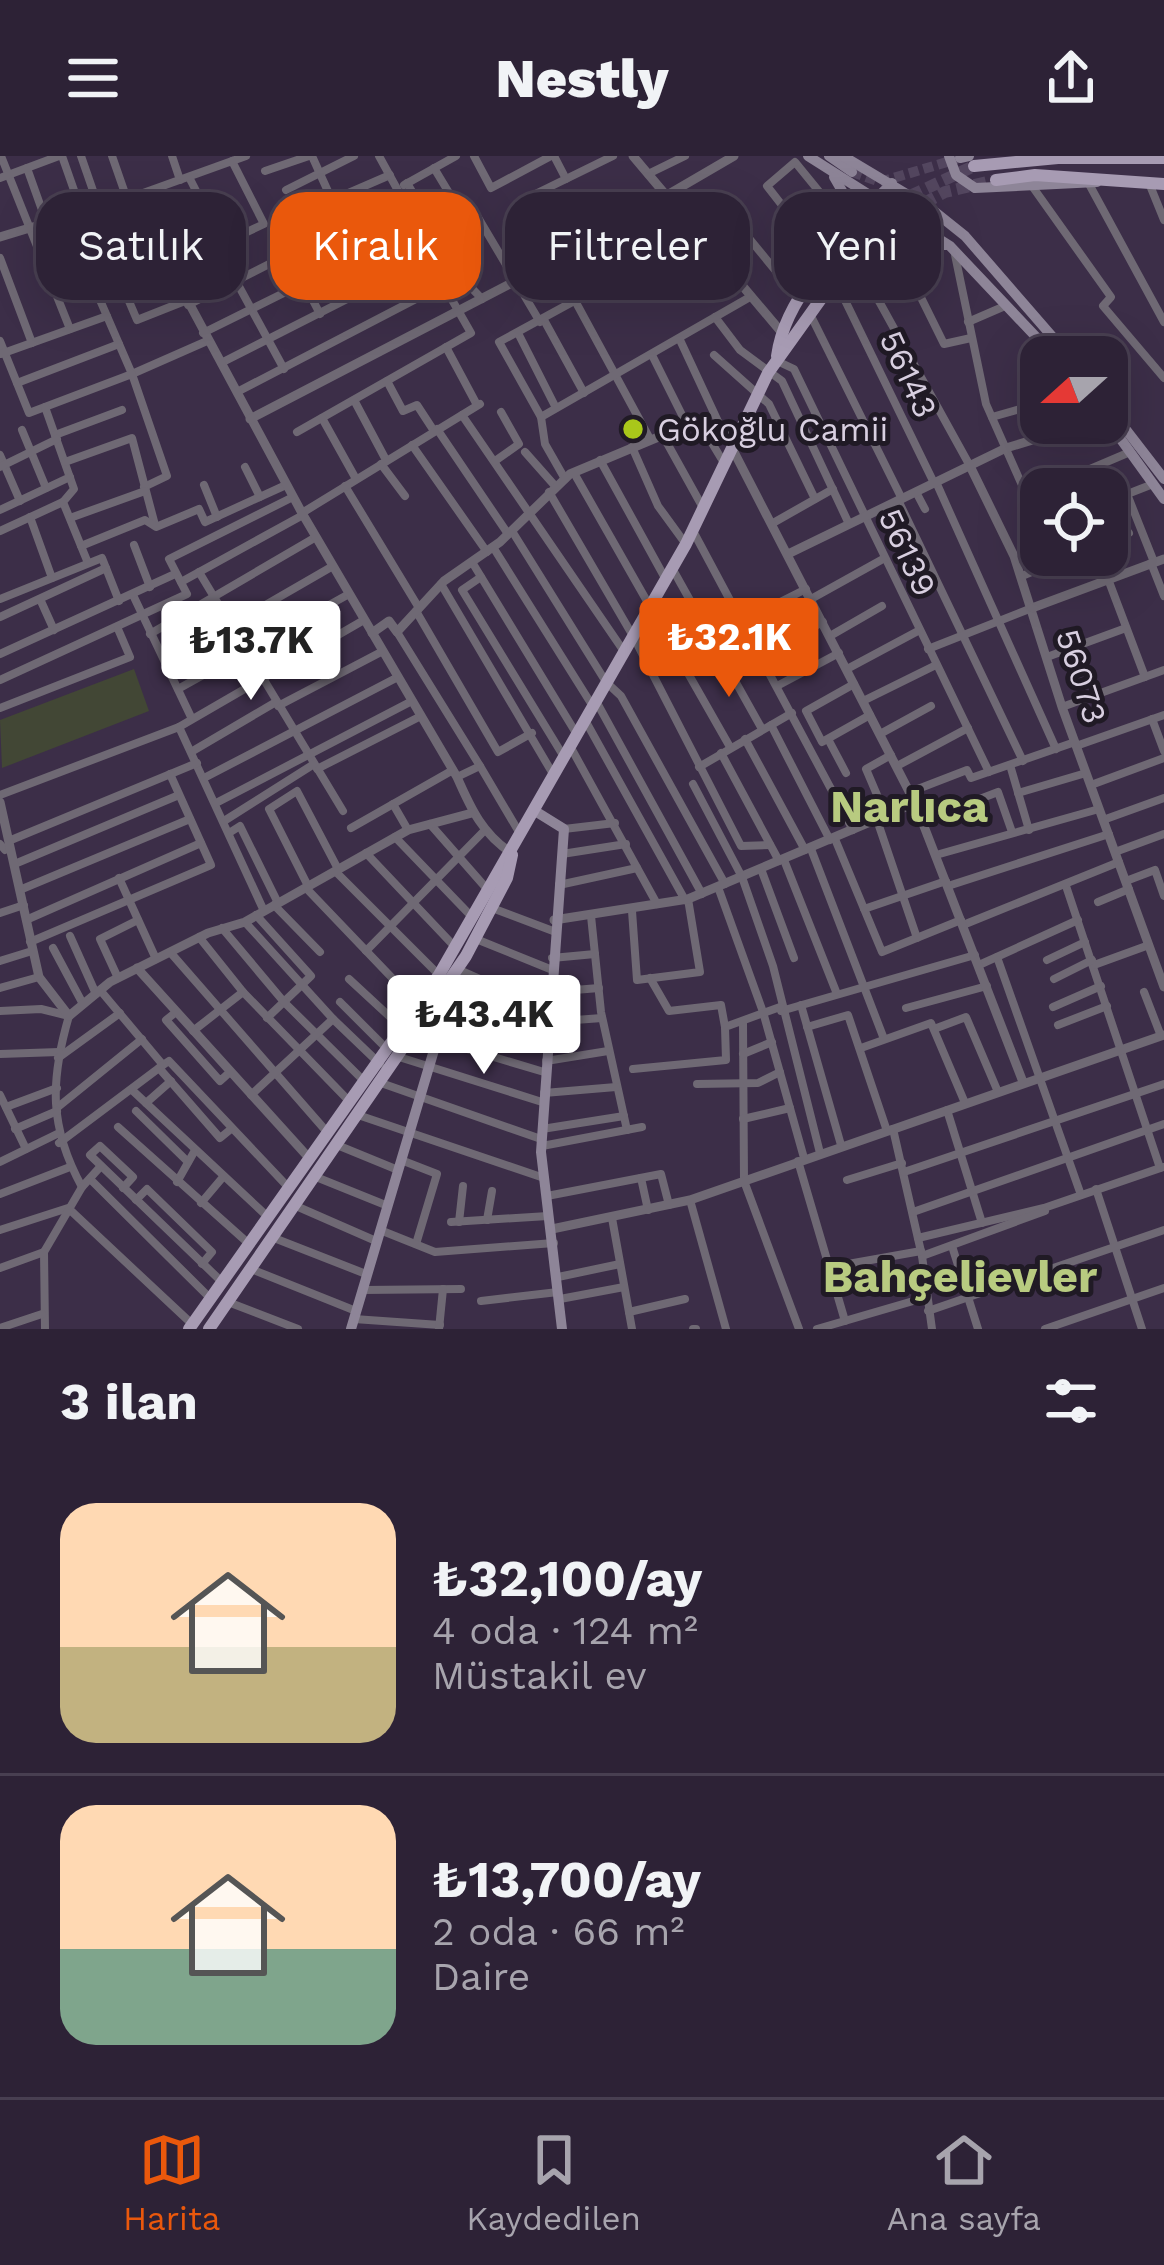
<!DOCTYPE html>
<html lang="tr">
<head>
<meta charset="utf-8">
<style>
	:root { --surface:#2d2236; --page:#392f42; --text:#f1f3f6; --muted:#a7a4ad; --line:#483f51; --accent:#ea580c }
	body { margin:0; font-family:"Work Sans",sans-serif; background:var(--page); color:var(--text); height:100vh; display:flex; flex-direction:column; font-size:45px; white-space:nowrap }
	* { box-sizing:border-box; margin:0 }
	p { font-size:39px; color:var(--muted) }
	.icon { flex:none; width:66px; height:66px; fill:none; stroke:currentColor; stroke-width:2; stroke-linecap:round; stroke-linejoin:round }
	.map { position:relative; height:1173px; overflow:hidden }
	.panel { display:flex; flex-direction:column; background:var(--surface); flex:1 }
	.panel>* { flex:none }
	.guide { position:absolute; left:36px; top:36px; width:1092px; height:108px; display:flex; gap:24px }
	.needle { width:78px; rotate:249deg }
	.fabs { position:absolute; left:1020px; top:180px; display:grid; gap:24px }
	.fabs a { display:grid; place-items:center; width:108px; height:108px; border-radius:24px; background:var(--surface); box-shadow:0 12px 48px #0002,0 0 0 3px var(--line); font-size:60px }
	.price { position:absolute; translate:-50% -102px; padding:0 27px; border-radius:12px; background:#fff; color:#222; font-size:39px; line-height:78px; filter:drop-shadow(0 3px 6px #0008) }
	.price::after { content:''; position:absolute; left:50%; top:72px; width:36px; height:27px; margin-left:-18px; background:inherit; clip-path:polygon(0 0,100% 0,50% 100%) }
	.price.selected { background:var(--accent); color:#fff }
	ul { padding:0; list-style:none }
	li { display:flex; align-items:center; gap:36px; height:300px; padding:0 60px }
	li+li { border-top:3px solid var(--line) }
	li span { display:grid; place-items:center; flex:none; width:336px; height:240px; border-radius:36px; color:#555 }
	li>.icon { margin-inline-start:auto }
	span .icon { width:144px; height:144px; fill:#fffc; stroke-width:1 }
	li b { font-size:51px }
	h2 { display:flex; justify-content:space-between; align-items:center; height:144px; padding:0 60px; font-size:51px }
	.tag { padding:0 42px; border-radius:36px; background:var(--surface); box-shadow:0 12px 48px #0002,0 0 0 3px var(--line); font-size:42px; line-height:108px }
	.tag.selected { background:var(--accent); color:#fff }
	header { display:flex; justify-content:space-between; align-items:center; height:156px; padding:0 60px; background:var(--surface); font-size:54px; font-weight:800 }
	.tabs { display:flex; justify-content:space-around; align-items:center; height:168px; border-top:3px solid var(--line); background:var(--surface); font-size:33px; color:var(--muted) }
	.tabs a { display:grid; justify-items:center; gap:6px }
	.tabs .selected { color:var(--accent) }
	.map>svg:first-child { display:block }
</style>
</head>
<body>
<header><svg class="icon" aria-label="menu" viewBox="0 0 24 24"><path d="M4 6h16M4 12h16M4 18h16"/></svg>Nestly<svg class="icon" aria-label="share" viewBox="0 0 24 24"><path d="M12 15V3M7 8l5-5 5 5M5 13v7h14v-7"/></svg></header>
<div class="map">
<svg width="1164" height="1173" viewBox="0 0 1164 1173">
	<rect width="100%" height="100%" fill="#3c2e48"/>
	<polygon fill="#424735" points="134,513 149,555 2,612 0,564"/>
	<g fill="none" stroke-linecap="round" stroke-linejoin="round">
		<polyline stroke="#53465f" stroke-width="10" stroke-dasharray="10 5" stroke-linecap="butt" points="852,16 880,26 957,3"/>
		<g stroke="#53465f" stroke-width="12" stroke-dasharray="12 6" stroke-linecap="butt">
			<polyline points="878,55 974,10"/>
			<polyline points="892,64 945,36 996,24"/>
		</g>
		<g stroke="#6f6974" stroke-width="8">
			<polyline points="1,0 70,173"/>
			<polyline points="62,0 82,57"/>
			<polyline points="81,0 99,52"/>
			<polyline points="112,0 127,43"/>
			<polyline points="172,0 180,24"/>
			<polyline points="312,0 331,42"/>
			<polyline points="379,0 418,71 331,115 316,86 404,45"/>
			<polyline points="474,0 491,32 551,0"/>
			<polyline points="554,0 566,23"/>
			<polyline points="613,0 521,45 650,283"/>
			<polyline points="232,5 264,68 217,90 284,213"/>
			<polyline points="27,12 47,68"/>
			<polyline points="434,12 463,60 476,58 540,166"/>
			<polyline points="265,15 309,0"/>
			<polyline points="648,18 685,0"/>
			<polyline points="189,21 223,88"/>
			<polyline points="0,22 59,0"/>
			<polyline points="407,27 465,125 482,143"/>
			<polyline points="1149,27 1164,64"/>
			<polyline points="1089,28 1164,166"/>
			<polyline points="404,29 456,0"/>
			<polyline points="1032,30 1111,141 1103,150 1164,222"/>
			<polyline points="286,34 354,0"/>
			<polyline points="132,41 246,0"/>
			<polyline points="293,61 390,19"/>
			<polyline points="65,63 132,218 207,185"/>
			<polyline points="97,79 142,62"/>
			<polyline points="706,89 734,64 798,142"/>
			<polyline points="896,91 944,188 971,182"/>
			<polyline points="157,92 213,68"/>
			<polyline points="954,94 986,248 1041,372"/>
			<polyline points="157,95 117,117 137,164 185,145"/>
			<polyline points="0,102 32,187"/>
			<polyline points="824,103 767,30 795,6 844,66"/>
			<polyline points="344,108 357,139"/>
			<polyline points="859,109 970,310"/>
			<polyline points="838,130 934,327"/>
			<polyline points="128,141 173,123"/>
			<polyline points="188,149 289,98 320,158"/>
			<polyline points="811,160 902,343"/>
			<polyline points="715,161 740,194 782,225 849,368"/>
			<polyline points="544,164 584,237"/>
			<polyline points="968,166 1005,150"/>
			<polyline points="203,177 304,127"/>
			<polyline points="518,177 556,252"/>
			<polyline points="680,184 722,274"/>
			<polyline points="0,185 29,257 132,218 167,320 144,331"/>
			<polyline points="446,191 477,249"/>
			<polyline points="1,198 107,160"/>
			<polyline points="652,199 687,269"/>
			<polyline points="714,199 769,248 815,343"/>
			<polyline points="777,205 794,213 989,616"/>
			<polyline points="221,207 428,102 471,177 297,276"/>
			<polyline points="387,225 403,255 417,249 434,275"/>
			<polyline points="17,227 119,188"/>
			<polyline points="237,236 443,129"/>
			<polyline points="354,244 386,304"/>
			<polyline points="45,251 74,333 63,346 88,407"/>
			<polyline points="462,259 623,494"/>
			<polyline points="541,261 750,141"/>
			<polyline points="992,261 1041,247"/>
			<polyline points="322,262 356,323"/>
			<polyline points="701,269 724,307"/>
			<polyline points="437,273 508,378"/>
			<polyline points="22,274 46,332"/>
			<polyline points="662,278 702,350"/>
			<polyline points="55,279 122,254"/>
			<polyline points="412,289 487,396"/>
			<polyline points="632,291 658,350 685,387"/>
			<polyline points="525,296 556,331"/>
			<polyline points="0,299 20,345"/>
			<polyline points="600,304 665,422"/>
			<polyline points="495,305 519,288 501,256"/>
			<polyline points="65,306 132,282 155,369"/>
			<polyline points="381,308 405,340"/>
			<polyline points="0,311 57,283"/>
			<polyline points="245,311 260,341"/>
			<polyline points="574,317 730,591"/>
			<polyline points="565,323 545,288 541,261 499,186 697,78"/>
			<polyline points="936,326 1056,593"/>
			<polyline points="204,329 217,361"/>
			<polyline points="345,330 419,452"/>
			<polyline points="1043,333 1130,296"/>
			<polyline points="549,336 633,480 741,690 770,689"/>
			<polyline points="916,336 925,353"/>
			<polyline points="1127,338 1154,406"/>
			<polyline points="898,344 1023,605"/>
			<polyline points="1107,346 1153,328"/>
			<polyline points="0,354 70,321"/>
			<polyline points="302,357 480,248"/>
			<polyline points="30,361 52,422"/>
			<polyline points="70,362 145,335"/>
			<polyline points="773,367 833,333"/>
			<polyline points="0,375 63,346"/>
			<polyline points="512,375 606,526 621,540 725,728"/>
			<polyline points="693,375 853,674"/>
			<polyline points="1107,386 1129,377"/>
			<polyline points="134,389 150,431"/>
			<polyline points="81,390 145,364 156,371 199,353 205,366 286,329"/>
			<polyline points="493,391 592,549"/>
			<polyline points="472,406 576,577"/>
			<polyline points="1151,407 1164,440"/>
			<polyline points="672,412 762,573"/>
			<polyline points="199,416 343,655"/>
			<polyline points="1022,420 1072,399"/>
			<polyline points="481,421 462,434 564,601"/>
			<polyline points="1108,423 1145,521"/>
			<polyline points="181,426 303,359"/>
			<polyline points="441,428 553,618"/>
			<polyline points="133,439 191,561"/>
			<polyline points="0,443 102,402 119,445"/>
			<polyline points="40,443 54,474"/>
			<polyline points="811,443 883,403"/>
			<polyline points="416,455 498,596 532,577"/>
			<polyline points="0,461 106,412"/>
			<polyline points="743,465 806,433"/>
			<polyline points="397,476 480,610 457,621"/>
			<polyline points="150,478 316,381"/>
			<polyline points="830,480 882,450"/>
			<polyline points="928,493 1032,452"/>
			<polyline points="0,498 175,418"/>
			<polyline points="761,498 823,466"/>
			<polyline points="1047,501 1126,472"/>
			<polyline points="165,507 333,410"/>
			<polyline points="847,513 918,475"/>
			<polyline points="690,517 752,483"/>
			<polyline points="0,524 187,438 169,403 293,341"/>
			<polyline points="854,528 806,555 822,586 870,559"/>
			<polyline points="777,530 839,497"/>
			<polyline points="178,533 349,438"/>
			<polyline points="596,545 702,738"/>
			<polyline points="863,545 936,509"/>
			<polyline points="278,550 383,495"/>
			<polyline points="1062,551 1164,514"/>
			<polyline points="0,552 130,501 118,473"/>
			<polyline points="1152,563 1164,595"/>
			<polyline points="585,564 685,744"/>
			<polyline points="771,569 830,684"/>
			<polyline points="179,571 264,755"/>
			<polyline points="880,578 931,550"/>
			<polyline points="745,583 805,694"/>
			<polyline points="828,583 846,617"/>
			<polyline points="570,590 657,748"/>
			<polyline points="1076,590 1164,559"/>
			<polyline points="191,596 276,546"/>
			<polyline points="721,597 779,705"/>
			<polyline points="1010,609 1029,674"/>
			<polyline points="480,610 519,676"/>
			<polyline points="897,610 968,572"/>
			<polyline points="699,611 792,557"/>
			<polyline points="317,613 421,560"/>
			<polyline points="204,622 398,521"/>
			<polyline points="693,628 742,721 773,810 820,997"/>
			<polyline points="1091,629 1164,602"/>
			<polyline points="910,636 967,614 971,622 1075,586"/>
			<polyline points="1018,637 1086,617"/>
			<polyline points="0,639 179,571 364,464"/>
			<polyline points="216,647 412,545"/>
			<polyline points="393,648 408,674"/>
			<polyline points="886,660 866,613 891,599"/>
			<polyline points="877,664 917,782"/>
			<polyline points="1103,664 1164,642"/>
			<polyline points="224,665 314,608"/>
			<polyline points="922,665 998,636 1012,676"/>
			<polyline points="430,668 487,733"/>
			<polyline points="351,672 453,614"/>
			<polyline points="564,673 615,667"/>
			<polyline points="229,677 240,670 278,747"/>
			<polyline points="395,681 473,762"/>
			<polyline points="835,683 882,796 961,764"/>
			<polyline points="11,684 197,607"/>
			<polyline points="0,688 5,694"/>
			<polyline points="811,693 884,883"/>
			<polyline points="1115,696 1164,678"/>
			<polyline points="366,697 455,791"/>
			<polyline points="562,698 626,688"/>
			<polyline points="936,699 1099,653"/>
			<polyline points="784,704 837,838"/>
			<polyline points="17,707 179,639"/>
			<polyline points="761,713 794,802"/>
			<polyline points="335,715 439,819"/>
			<polyline points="119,722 156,803"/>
			<polyline points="1126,725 1155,714 1164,740"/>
			<polyline points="559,729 637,712"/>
			<polyline points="308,730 269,653 297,635 338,713"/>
			<polyline points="948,730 1109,678"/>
			<polyline points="1066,730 1160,1012"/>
			<polyline points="718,731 763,856 804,1002"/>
			<polyline points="306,732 417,848"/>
			<polyline points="22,733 190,663"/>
			<polyline points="1098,746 1129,733"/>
			<polyline points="274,749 320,796"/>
			<polyline points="492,752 553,775"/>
			<polyline points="864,753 946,725"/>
			<polyline points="632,755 637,824 700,816 688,743"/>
			<polyline points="0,757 24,749"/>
			<polyline points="256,759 311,820 267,862"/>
			<polyline points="591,760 601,856 627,974"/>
			<polyline points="26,764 201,687"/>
			<polyline points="245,766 333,863"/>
			<polyline points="963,769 1119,706"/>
			<polyline points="222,772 284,846 364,925"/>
			<polyline points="70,780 96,838"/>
			<polyline points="199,781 243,836 349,945"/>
			<polyline points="476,783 550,813"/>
			<polyline points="30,786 211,709 170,618"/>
			<polyline points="53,792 83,848"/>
			<polyline points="366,795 485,674"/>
			<polyline points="170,796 327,976"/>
			<polyline points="997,801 1081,1039"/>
			<polyline points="552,802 595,798"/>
			<polyline points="1047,804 1085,786"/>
			<polyline points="0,805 32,795"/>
			<polyline points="979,809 1078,764"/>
			<polyline points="1094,809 1149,789"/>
			<polyline points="457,813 548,853"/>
			<polyline points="118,822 100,783 138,764"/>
			<polyline points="650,822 669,855 721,849 725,871"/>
			<polyline points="349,823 402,872"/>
			<polyline points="1054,823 1092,804"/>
			<polyline points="0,832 39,821"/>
			<polyline points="100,834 163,909 169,905 288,1031"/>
			<polyline points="550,836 599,832"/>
			<polyline points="1144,836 1161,880"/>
			<polyline points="438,842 546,881"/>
			<polyline points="340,846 388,894"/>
			<polyline points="801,849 841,989"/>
			<polyline points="1053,851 1101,830"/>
			<polyline points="906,852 987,830"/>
			<path d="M0,855L41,853L69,860C50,925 49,971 82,1031"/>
			<polyline points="781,855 975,799"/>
			<polyline points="176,856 166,864 220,925 230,916"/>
			<polyline points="548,866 602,862"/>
			<polyline points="743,867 744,1025 799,1173"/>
			<polyline points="1058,869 1107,850"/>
			<polyline points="807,871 848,859 887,975"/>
			<polyline points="934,873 966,861 998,936"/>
			<polyline points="193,875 243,836"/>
			<polyline points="437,884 544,916"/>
			<polyline points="861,892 931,867 965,947"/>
			<polyline points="0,898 59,896"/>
			<polyline points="743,898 772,886"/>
			<polyline points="399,901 542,946"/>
			<polyline points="58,902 120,857"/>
			<polyline points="546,905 608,895"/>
			<polyline points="159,912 220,982 231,973"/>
			<polyline points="633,913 726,904 725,871 780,851"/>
			<polyline points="381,927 541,983"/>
			<polyline points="697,928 758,927 780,916"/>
			<polyline points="132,934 268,1061"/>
			<polyline points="544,937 616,931"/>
			<polyline points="0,939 26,993"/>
			<polyline points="251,939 333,863 380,908"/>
			<polyline points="146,947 171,925"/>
			<polyline points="6,951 57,932"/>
			<polyline points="58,951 142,883"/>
			<polyline points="947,954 982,1067"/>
			<polyline points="136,955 188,1006"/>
			<polyline points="358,959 544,1022"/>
			<polyline points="743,963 790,952"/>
			<polyline points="118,971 248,1087"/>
			<polyline points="15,973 57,955"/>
			<polyline points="542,973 624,960"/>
			<polyline points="893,973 922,1100 932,1173"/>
			<polyline points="59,987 163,909"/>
			<polyline points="337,989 398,1014"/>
			<polyline points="542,990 642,971"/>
			<polyline points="401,1004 437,1018 416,1088"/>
			<polyline points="798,1005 845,1165"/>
			<polyline points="0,1006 57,978"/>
			<polyline points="904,1016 1164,928"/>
			<polyline points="316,1021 388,1050"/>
			<polyline points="641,1022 648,1054"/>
			<polyline points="90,1023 211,1143"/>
			<polyline points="847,1024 902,1007"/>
			<polyline points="177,1026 194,996"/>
			<polyline points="123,1032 133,1021 100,990 90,999 222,1126"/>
			<polyline points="1096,1033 1142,1173"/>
			<polyline points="0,1038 70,1011"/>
			<polyline points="547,1040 661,1018 669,1049"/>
			<polyline points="136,1044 147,1033 212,1096 202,1108"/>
			<polyline points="690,1044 726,1173"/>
			<polyline points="201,1047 223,1021"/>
			<polyline points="296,1050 376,1085"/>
			<polyline points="913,1056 1164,968"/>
			<polyline points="612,1062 632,1173"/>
			<polyline points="487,1064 492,1035"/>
			<polyline points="451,1066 548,1060"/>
			<polyline points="459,1066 463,1030"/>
			<polyline points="0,1074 68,1052 192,1168"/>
			<polyline points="380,1074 435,1096 554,1087"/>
			<polyline points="274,1082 366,1118"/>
			<polyline points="918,1082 1044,1052 1163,1011"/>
			<polyline points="952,1090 978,1173"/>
			<polyline points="44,1096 45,1173"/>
			<polyline points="922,1100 1045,1055"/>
			<polyline points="848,1108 921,1095"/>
			<polyline points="0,1112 44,1096 82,1031 101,1010"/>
			<polyline points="251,1113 356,1155"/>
			<polyline points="558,1121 620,1108"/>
			<polyline points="363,1134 461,1133"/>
			<polyline points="560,1143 624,1131"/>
			<polyline points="481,1145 558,1136"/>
			<polyline points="228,1146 298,1173"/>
			<polyline points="928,1155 1164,1074"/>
			<polyline points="629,1156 685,1143"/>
			<polyline points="354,1163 440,1169"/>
			<polyline points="0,1172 42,1158"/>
			<polyline points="439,1173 443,1133"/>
			<polyline points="693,1173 696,1173"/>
			<polyline points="817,1173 927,1141"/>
			<polyline points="1045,1173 1164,1132"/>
		</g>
		<g stroke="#6f6974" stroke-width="9">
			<polyline points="633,0 783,178"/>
			<path d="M0,81L132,41L302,357L457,621C471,653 483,679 513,698"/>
			<polyline points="250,263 554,105 734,0"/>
			<polyline points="732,292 915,647 1023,926"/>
			<polyline points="970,310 1014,400 1062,551 1164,831"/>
			<polyline points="788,398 1006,292 1088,267"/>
			<polyline points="1032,452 1164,403"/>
			<polyline points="372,477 389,465 397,476 444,425 500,386 570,318 687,269 700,268 737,280"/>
			<polyline points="0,646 39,821 69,860 110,826 208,777 245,766 408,674 472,657"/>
			<polyline points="554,764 688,743 915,647"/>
			<polyline points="137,812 309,1002"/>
			<polyline points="552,1073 690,1044 1164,879"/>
		</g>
		<g stroke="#8e8598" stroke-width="10">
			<polyline points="808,0 950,90 1055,201"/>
			<polyline points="829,0 852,16"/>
			<polyline points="843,0 930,52 965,80 1070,201"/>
			<polyline points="949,0 956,19 975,32 1097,26"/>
			<polyline points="960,2 969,0"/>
			<polyline points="834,21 845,40 845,71"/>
			<polyline points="881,90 946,89"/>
			<polyline points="826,100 844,74 892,27"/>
			<polyline points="828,139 878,90 930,52"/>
			<polyline points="1107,249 1164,323"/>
			<polyline points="1107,264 1164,343"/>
			<polyline points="535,655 564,673 541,996 562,1173"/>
			<polyline points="351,1173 437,884 434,849 429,844"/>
		</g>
		<g stroke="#a79bb3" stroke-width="12">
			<polyline points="974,10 1058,2 1164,2"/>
			<polyline points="996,24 1035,19 1164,28"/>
			<path d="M777,200C785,142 835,93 877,56"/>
			<polyline points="189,1173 439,819 686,388 768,217 851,101 886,68"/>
			<polyline points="209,1173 466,800 507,722 512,699"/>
		</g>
	</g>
	<circle fill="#a9c71a" stroke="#201a25" stroke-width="4.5" cx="633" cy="273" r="12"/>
	<g text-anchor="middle" stroke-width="10" stroke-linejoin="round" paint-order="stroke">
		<g font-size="33" fill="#d8cfe0" stroke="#201a25">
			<text transform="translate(909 218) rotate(65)" y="12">56143</text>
			<text transform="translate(908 396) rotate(65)" y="12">56139</text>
			<text transform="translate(1082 520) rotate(72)" y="12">56073</text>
		</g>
		<g font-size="33" fill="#d8cfe0" stroke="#201a25" text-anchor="start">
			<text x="657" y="285">Gökoğlu Camii</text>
		</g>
		<g font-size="45" font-weight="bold" fill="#b8cb80" stroke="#201a25">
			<text x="909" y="666">Narlıca</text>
			<text x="960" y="1136">Bahçelievler</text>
		</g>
	</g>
</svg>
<div class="fabs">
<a><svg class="needle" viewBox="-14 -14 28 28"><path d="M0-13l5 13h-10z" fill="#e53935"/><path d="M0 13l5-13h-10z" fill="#a7a4ad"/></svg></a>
<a><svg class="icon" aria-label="locate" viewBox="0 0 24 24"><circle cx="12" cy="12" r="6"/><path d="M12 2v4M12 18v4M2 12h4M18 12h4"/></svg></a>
</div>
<b class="price selected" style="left:729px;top:544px">₺32.1K</b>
<b class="price" style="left:251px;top:547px">₺13.7K</b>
<b class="price" style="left:484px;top:921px">₺43.4K</b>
<div class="guide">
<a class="tag">Satılık</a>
<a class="tag selected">Kiralık</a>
<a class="tag">Filtreler</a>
<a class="tag">Yeni</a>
</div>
</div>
<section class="panel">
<h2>3 ilan<svg class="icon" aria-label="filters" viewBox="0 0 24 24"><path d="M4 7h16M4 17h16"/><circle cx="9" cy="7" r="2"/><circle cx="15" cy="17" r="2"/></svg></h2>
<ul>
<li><span style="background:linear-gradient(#ffd9b3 60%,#c2b280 0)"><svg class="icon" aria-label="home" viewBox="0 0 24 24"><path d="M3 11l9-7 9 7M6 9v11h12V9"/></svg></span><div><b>₺32,100/ay</b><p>4 oda · 124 m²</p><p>Müstakil ev</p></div></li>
<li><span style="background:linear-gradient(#ffd9b3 60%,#7fa58c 0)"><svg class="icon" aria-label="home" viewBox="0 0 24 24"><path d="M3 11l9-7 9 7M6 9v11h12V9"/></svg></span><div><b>₺13,700/ay</b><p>2 oda · 66 m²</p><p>Daire</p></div></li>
</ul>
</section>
<nav class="tabs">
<a class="selected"><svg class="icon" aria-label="map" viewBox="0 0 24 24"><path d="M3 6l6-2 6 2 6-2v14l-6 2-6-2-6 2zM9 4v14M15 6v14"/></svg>Harita</a>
<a><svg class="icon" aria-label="saved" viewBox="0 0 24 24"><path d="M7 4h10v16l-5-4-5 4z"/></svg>Kaydedilen</a>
<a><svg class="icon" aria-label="home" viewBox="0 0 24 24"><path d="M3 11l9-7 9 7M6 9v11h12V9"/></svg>Ana sayfa</a>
</nav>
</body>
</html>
